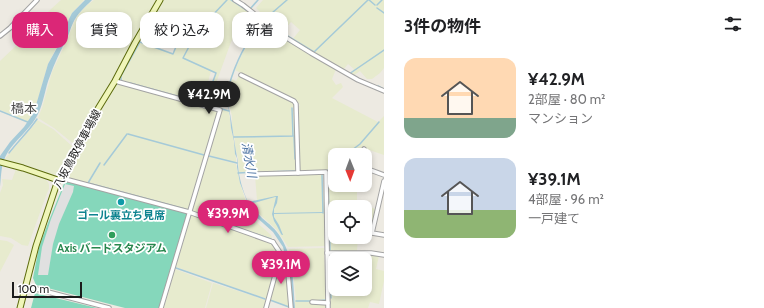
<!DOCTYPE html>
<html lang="ja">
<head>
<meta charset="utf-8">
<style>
	:root { --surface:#fff; --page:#f6f6f6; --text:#202124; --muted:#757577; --accent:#db2777 }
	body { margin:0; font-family:Cabin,"Noto Sans JP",sans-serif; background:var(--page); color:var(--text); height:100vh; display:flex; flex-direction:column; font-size:15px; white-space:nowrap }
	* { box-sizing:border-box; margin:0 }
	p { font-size:13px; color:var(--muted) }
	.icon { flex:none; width:22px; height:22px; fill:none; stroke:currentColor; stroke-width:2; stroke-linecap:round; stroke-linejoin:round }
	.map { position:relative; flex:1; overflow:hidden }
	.drawer { display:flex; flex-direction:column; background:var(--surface); width:380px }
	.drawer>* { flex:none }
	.hud { position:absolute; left:12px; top:12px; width:312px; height:36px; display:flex; gap:8px }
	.needle { width:26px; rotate:179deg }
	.tools { position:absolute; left:328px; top:148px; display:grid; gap:8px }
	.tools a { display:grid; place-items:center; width:44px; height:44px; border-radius:8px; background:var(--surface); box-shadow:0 2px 6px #0003; font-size:20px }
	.scale { position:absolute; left:12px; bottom:10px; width:70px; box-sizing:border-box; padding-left:4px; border:2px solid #1c1c1c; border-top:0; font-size:11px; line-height:14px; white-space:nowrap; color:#1c1c1c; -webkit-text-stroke:3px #fff; paint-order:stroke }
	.price { position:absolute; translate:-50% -34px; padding:0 9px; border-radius:14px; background:var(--accent); color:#fff; font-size:13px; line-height:26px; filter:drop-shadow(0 1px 2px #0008) }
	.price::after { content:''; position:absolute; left:50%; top:24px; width:12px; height:9px; margin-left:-6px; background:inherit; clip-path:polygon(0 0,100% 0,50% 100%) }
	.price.on { background:#222; color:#fff }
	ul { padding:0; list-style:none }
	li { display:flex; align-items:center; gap:12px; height:100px; padding:0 20px }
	li span { display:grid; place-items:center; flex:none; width:112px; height:80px; border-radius:12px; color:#555 }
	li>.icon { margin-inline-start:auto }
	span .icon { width:48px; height:48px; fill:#fffc; stroke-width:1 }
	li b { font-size:17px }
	h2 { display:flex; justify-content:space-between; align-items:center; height:48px; padding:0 20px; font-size:17px }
	.chip { padding:0 14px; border-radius:12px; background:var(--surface); box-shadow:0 2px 6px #0003; font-size:14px; line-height:36px }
	.chip.on { background:var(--accent); color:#fff }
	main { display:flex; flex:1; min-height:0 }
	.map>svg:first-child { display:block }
</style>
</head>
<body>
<main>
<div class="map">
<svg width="384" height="308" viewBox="0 0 384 308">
	<rect width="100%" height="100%" fill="#edeae2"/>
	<g fill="#e7ebce">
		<polygon points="61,0 84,0 72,13 69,19 62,37 48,64 36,106 34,112 28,122 0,110 0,61 18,44 25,34 39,21 50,10"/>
		<polygon points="94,0 156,0 75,145 54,128 38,118 42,108 52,72 68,38 74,22 78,15 86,6"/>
		<polygon points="163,0 232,0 247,9 247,11 248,10 251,13 239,29 231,42 215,86 213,84 216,73 211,71 202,104 122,82 120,79 120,77 139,41 173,53 180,36 150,22"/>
		<polygon points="263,0 384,0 384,68 380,73 372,79 367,79 360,71 353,76 350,74 354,69 348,64 343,70 292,40 300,30 291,22 281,33 258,14 260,12 256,8"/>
		<polygon points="263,22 302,49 302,50 304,51 304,50 336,69 332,79 336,85 341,83 343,87 332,98 378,122 384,116 384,155 363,148 359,155 335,155 335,185 358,185 357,187 357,200 377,210 372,232 365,232 365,207 335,207 335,237 358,237 357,251 329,252 327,170 300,170 298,107 300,105 295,101 235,70 243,52 254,34"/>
		<polygon points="239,75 294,103 296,170 239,172 238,158 235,147 235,141 232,127 232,116 227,97 232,79 236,81"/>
		<polygon points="116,84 119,84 216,110 217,112 189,210 187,211 64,177"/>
		<polygon points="222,109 229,111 231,128 234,141 235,154 236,158 236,163 209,155"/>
		<polygon points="37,120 53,129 73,147 60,172 57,174 52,175 25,165 4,160 34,125"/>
		<polygon points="208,156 236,164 240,183 246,202 250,207 246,210 254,220 271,235 272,238 271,240 193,213 192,211"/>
		<polygon points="16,169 45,179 48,182 49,185 49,189 47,193 28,246 22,245 11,238 0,236 0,193 3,185 2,179 12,180"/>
		<polygon points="322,174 323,175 325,246 288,247 277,230 258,213 253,205 251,205 248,202 257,200 255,175"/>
		<polygon points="192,215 272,243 278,252 279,256 267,299 176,267 191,216"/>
		<polygon points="0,240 7,241 11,243 14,245 0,272"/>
		<polygon points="324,248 326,308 295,308 295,301 296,300 293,271 289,249"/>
		<polygon points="357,254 370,254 379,256 376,269 384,271 384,281 379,304 370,302 368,308 331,308 330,277 335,277 335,289 365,289 365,259 357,259"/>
		<polygon points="175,269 212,283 205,308 164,308"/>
		<polygon points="279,276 287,278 290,307 269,300 276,277 279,278"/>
		<polygon points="213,283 266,300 264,308 206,308"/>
	</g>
	<g fill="#85d7bb">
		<polygon points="65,181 186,213 187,215 159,308 125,308 36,285 33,278 39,247 48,223"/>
		<polygon points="35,293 97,308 31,308"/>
	</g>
	<polygon fill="#e0e0e0" points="65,184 74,186 73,192 59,224 53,244 48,275 38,275 42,247 51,219"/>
	<g fill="#a5cad8">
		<path d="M85,0H92C85,7 77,14 73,23C70,29 69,35 66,40C60,52 54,64 50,76C45,88 44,102 38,114C30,131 11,142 4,160C1,168 1,178 0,187V156L10,142L24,127L34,112L48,64L63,37L69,19L72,13Z"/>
		<path d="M226,97C232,117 233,137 237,157C238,160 237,163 238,166C239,178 243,191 248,202L276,196H278L277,203L274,209V213L323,212V213L274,214V217L279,225L283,235H282L281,234L277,226L274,221L272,214L276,197H275L250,204C254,208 257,213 262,218C269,224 276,229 281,238C294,258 293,285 295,308H292L288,267L283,247L273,232L253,214L247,201L240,183L237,167V158L235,154L234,141L231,128L230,116Z"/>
	</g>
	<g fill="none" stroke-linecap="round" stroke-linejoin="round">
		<g stroke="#a5cad8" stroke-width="1.5">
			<path d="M227,0L209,19L193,39L183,58L216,73L212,84L213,86L217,87L215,94L222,95L226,97C232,71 244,43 262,23"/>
			<polyline points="231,0 246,10"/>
			<polyline points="369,0 375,5"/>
			<polyline points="377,5 382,0"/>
			<polyline points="377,8 384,13"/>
			<polyline points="250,9 258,0"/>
			<polyline points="265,19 287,0"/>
			<polyline points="266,20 286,35 314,52 368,0"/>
			<polyline points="263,23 282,37 302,49"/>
			<polyline points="349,74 384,50"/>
			<polyline points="122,81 121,80 121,76 140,42 173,54 180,37 191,43"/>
			<polyline points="130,83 202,103"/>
			<polyline points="378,86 384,89"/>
			<polyline points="204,104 229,111"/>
			<polyline points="0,111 30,123"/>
			<polyline points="128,134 204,155"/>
			<polyline points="294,136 295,159"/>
			<polyline points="234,137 293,136 292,108"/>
			<path d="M9,153C18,141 29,131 37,119"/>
			<polyline points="350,155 352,150 360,144 379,122"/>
			<polyline points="209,156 237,163"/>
			<polyline points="100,163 88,183 185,209"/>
			<polyline points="104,165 127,134"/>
			<polyline points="265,172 295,171"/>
			<polyline points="328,172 328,170 335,169"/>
			<polyline points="238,173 257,172"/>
			<polyline points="322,175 323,213"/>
			<polyline points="328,180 330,250"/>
			<polyline points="229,225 271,239"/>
			<polyline points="365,233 371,233"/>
			<polyline points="329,234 335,234"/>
			<polyline points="176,268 265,299"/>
			<polyline points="330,278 331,298"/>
			<polyline points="270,300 289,307"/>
			<polyline points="296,301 312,301"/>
			<polyline points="315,301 326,300"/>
		</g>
		<defs>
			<g id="street">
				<polyline points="235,0 243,5 277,32 311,53 358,80 384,91"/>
				<polyline points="0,36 10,28 37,0"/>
				<polyline points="241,75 294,101 296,104 298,173 326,172 328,308"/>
				<polyline points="115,81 220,110 161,308"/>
				<polyline points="360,155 364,149"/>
				<polyline points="365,168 384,175"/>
				<polyline points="256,174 298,173"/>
				<polyline points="61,178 189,212 273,242"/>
				<polyline points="384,181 372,233 384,235"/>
				<polyline points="327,253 371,253 384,255"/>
				<polyline points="285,260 288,273 291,308"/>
				<polyline points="25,286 109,308"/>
				<polyline points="312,302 328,303"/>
				<polyline points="266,308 280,257 279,251 273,242"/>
			</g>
			<g id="secondary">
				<polyline points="0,162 23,168 58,180"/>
				<polyline points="20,308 36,246 58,180 61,178 96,112 115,81 135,43 160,0"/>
			</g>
		</defs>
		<use href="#street" stroke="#a3a3a3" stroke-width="5.5"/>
		<use href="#secondary" stroke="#5c6b0c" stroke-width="7"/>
		<use href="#street" stroke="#fff" stroke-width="3.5"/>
		<use href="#secondary" stroke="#eff5b9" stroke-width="5"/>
	</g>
	<circle fill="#0f9aa8" stroke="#fff" stroke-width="1.5" cx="121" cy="202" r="4"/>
	<circle fill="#2e9e5b" stroke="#fff" stroke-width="1.5" cx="112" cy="235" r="4"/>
	<g text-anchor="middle" stroke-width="3.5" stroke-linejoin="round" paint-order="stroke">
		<g font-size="11" fill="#1c1c1c" stroke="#fff">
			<text transform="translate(77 149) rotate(-62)" y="4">八坂鳥取停車場線</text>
		</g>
		<g font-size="11" font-weight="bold" fill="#0d838f" stroke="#fff">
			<text x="121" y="219">ゴール裏立ち見席</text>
		</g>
		<g font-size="11" font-weight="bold" fill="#27864d" stroke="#fff">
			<text x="112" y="252">Axis バードスタジアム</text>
		</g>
		<g font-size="12" font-style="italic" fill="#4f76a5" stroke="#fff">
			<text transform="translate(249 160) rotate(80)" y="4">清水川</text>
		</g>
		<g font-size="13" fill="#4f4f4f" stroke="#fff">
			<text x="24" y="113">橋本</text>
		</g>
	</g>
</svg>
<div class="tools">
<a><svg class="needle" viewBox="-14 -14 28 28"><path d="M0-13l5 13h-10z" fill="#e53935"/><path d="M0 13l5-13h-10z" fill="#757577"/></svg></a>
<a><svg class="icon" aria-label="locate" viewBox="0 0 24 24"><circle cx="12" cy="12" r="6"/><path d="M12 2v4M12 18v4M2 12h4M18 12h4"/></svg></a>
<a><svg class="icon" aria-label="layers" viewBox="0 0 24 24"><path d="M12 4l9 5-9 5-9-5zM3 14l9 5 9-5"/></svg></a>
</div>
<div class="scale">100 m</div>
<b class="price on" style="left:209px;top:115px">¥42.9M</b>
<b class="price" style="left:228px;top:234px">¥39.9M</b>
<b class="price" style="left:281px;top:285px">¥39.1M</b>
<div class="hud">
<a class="chip on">購入</a>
<a class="chip">賃貸</a>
<a class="chip">絞り込み</a>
<a class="chip">新着</a>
</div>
</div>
<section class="drawer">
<h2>3件の物件<svg class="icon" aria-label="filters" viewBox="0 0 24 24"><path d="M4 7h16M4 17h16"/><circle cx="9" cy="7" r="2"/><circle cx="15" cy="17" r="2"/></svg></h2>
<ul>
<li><span style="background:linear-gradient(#ffd9b3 75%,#7fa58c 0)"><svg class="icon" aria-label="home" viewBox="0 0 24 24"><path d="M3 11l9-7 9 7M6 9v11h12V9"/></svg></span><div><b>¥42.9M</b><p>2部屋 · 80 m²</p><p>マンション</p></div></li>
<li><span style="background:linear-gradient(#c9d6e8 65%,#8fb573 0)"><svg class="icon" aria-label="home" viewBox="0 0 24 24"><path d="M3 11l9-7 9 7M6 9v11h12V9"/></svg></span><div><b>¥39.1M</b><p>4部屋 · 96 m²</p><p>一戸建て</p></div></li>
</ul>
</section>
</main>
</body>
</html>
